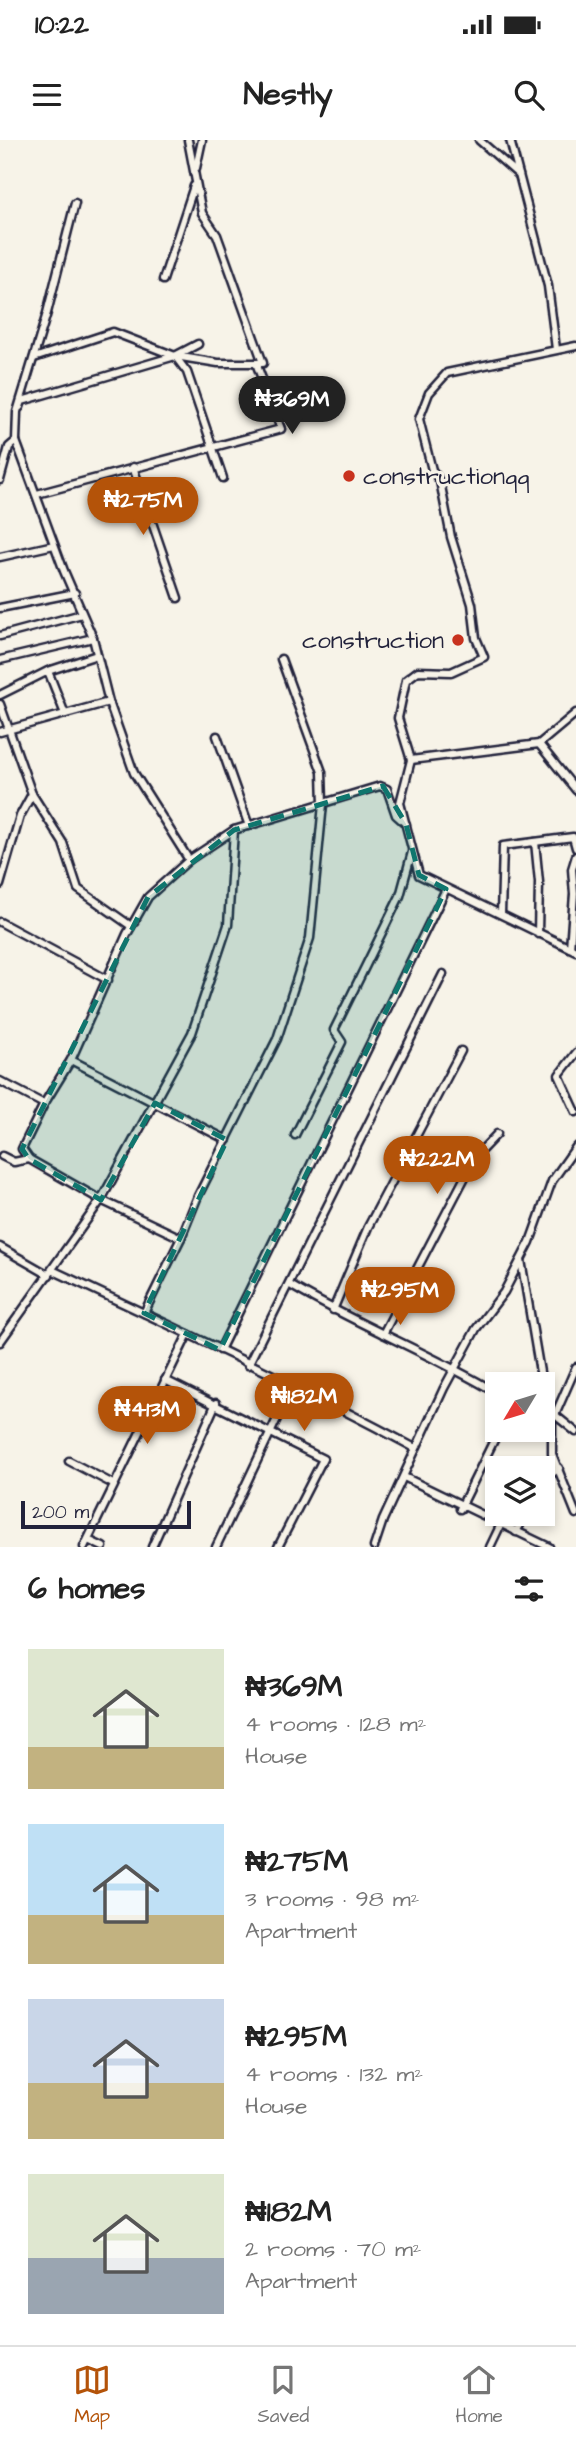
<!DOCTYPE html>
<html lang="en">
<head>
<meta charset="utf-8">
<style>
	:root { --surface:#fff; --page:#f6f6f6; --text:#222; --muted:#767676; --line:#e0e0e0; --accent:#b45309 }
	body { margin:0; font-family:"Architects Daughter",sans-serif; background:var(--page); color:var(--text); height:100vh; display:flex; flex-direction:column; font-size:26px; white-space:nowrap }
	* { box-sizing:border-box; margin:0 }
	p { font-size:23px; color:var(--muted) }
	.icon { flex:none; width:38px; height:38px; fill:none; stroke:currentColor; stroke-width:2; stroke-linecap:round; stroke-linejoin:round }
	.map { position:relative; height:1407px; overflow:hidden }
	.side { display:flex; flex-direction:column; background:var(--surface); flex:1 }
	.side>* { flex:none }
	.needle { width:46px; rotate:232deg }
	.buttons { position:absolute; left:485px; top:1232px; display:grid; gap:14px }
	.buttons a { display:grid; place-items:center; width:70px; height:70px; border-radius:0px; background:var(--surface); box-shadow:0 4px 10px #0003; font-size:35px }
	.scale { position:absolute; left:21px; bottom:18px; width:170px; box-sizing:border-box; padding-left:7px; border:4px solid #22223b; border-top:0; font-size:19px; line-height:24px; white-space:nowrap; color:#22223b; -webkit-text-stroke:5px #f7f3e8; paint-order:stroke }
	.price { position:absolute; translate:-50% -60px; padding:0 16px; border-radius:24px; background:var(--accent); color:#fff; font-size:23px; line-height:46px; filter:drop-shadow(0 2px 4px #0008) }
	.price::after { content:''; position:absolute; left:50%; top:42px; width:21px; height:16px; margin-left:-10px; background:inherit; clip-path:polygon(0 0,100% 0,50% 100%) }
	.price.active { background:#222; color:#fff }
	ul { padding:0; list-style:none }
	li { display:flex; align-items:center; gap:21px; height:175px; padding:0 28px }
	li span { display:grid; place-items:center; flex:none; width:196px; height:140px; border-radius:0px; color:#555 }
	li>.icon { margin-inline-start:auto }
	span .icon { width:84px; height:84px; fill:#fffc; stroke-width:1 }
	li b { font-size:30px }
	h2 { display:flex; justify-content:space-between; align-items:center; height:84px; padding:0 28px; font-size:30px }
	.status { display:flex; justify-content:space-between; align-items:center; height:49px; padding:0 35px; background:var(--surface); direction:ltr }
	.status svg { height:19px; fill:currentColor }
	header { display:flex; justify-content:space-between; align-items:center; height:91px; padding:0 28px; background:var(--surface); font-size:32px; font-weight:800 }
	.tab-bar { display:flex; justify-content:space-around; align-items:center; height:98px; border-top:2px solid var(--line); background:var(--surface); font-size:19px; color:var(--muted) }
	.tab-bar a { display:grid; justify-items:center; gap:4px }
	.tab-bar .active { color:var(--accent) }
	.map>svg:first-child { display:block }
</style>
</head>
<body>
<div class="status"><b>10:22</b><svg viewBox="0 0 49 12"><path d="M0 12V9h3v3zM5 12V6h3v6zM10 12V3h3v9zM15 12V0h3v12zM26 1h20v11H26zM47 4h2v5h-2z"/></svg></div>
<header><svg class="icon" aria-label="menu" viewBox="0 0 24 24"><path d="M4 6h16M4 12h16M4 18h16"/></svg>Nestly<svg class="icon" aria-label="search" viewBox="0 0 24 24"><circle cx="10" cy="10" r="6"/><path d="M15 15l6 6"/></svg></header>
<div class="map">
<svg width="576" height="1407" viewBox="0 0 576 1407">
	<rect width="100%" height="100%" fill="#f7f3e8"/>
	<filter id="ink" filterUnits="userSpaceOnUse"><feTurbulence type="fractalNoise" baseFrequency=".0143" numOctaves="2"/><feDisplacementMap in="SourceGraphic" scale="14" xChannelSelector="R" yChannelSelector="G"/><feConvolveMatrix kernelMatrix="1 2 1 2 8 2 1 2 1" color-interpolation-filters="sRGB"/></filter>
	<g filter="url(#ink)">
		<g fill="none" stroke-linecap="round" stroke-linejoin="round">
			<defs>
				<g id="street">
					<polyline points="479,0 519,35"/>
					<polyline points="510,0 548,146 556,209"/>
					<polyline points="196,28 202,0"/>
					<polyline points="163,140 194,46"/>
					<polyline points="576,206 447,233 429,253 419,279 432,330 440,341 451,397 472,464 476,498 484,517 451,532 418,531 406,540 398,578 411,620 400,663 419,735 576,811"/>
					<polyline points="175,216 187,232 223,338"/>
					<polyline points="34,218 113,192 175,216 218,223 263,223 217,95 202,73 188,0"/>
					<polyline points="20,267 22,261 175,216 198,204"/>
					<polyline points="16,301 64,431 93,498 109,562 134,633 189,720"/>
					<polyline points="133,327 178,458"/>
					<polyline points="0,340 9,307 16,301 17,272 47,173 75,63"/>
					<polyline points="37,354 281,289 256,223"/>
					<polyline points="0,417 54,405"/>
					<polyline points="0,468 75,453"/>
					<polyline points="0,496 82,474"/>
					<polyline points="0,520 93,498"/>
					<polyline points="48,531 65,574"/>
					<polyline points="0,555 48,531 97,515"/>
					<polyline points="0,564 32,654 63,703 78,749 131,786"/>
					<polyline points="0,592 109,562"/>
					<polyline points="217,596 249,686"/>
					<polyline points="539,604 576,650"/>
					<polyline points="411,620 539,604 576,573"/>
					<polyline points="234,690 189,720 148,757 127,794 71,920 44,964 22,1009 29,1019 101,1060 181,1098 198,1056 277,899 310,798 323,664 322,632 281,519"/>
					<polyline points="535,702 539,742 538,794"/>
					<polyline points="0,745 20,676 32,654"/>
					<polyline points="501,774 503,706 573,697 576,708"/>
					<polyline points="0,782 108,840"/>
					<polyline points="570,808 574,754 572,729 576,716"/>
					<polyline points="576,913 559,935 576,972"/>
					<polyline points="71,920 227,1000"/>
					<polyline points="0,941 44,964"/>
					<polyline points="295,995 342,902 334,890 400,756 412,712"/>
					<polyline points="2,1016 14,1022 29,1019"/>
					<polyline points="0,1107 49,1135"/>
					<polyline points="521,1120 542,1244"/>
					<path d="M52,1130C174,1187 296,1244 415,1308"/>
					<path d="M290,1145C357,1185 430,1213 497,1253"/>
					<polyline points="333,1170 368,1087 461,911"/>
					<polyline points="144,1173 181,1098"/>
					<polyline points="383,1194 476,1016 497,994"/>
					<polyline points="0,1202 101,1060 192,893 228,785 234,690 380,646 387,649 396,675 406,684"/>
					<polyline points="220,1210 446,749"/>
					<polyline points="248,1225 443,834"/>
					<polyline points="165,1240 323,1319 278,1407"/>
					<polyline points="542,1247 552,1277 552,1314 576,1374"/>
					<polyline points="542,1273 555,1275 576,1227"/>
					<polyline points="555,1275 576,1292"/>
					<polyline points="69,1321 113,1344"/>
					<polyline points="404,1337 549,1407"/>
					<polyline points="542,1341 559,1328"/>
					<polyline points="460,1369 499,1290"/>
					<polyline points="516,1392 526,1374"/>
					<polyline points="88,1400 103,1407"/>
					<polyline points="84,1407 188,1194"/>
					<polyline points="152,1407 216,1263"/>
					<polyline points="216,1407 294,1243"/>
					<polyline points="374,1407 383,1380 444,1248 476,1189 504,1152 530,1102 552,1041 576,1007"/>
					<polyline points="490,1407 501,1384"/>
				</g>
			</defs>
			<use href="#street" stroke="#22223b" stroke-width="11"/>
			<use href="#street" stroke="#f7f3e8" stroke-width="6"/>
		</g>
	</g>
	<path fill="#0f766e" fill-opacity="0.2" stroke="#0f766e" stroke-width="5" stroke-dasharray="14 9" stroke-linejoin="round" d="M383,646L406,684L419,735L446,749L220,1210L144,1173L227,1000L155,963L101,1060L29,1019L22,1009L148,757L234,690Z"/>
	<g fill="#c8321e" stroke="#f7f3e8" stroke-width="2.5">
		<circle cx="349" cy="336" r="7"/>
		<circle cx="458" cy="500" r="7"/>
	</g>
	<g text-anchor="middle" stroke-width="6" stroke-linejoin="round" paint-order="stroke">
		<g font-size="24" fill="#22223b" stroke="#f7f3e8" text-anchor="start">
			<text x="363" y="344">constructionqq</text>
			<text x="444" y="508" text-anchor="end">construction</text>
		</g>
	</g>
</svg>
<div class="buttons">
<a><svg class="needle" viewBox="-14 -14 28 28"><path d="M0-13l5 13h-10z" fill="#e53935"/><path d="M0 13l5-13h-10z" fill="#767676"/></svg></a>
<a><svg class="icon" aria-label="layers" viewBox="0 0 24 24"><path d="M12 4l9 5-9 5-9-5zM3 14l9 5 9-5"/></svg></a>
</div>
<div class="scale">200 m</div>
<b class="price active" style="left:292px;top:296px">₦369M</b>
<b class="price" style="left:143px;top:397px">₦275M</b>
<b class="price" style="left:437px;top:1056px">₦222M</b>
<b class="price" style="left:400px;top:1187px">₦295M</b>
<b class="price" style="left:304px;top:1293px">₦182M</b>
<b class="price" style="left:147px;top:1306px">₦413M</b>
</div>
<section class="side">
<h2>6 homes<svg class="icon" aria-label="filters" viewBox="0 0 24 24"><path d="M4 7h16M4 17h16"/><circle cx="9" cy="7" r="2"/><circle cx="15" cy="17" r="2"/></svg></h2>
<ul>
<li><span style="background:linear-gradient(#dfe7d0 70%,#c2b280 0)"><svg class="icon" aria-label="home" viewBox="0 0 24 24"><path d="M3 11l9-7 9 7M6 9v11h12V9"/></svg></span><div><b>₦369M</b><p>4 rooms · 128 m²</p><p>House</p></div></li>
<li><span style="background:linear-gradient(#bfe0f5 65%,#c2b280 0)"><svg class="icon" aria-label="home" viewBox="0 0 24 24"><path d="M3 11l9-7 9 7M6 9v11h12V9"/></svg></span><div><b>₦275M</b><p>3 rooms · 98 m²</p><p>Apartment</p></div></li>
<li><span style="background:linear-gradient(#c9d6e8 60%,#c2b280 0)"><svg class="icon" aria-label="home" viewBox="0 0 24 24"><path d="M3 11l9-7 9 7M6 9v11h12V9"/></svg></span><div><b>₦295M</b><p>4 rooms · 132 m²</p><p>House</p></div></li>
<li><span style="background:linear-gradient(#dfe7d0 60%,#9aa5b1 0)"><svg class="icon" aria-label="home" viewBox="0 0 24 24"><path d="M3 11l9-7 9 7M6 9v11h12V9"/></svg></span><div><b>₦182M</b><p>2 rooms · 70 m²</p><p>Apartment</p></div></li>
</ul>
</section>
<nav class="tab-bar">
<a class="active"><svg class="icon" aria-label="map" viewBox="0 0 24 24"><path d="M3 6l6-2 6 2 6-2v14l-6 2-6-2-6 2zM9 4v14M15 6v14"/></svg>Map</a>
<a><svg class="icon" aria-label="saved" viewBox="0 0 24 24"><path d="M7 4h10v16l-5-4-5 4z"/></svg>Saved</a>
<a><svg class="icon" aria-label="home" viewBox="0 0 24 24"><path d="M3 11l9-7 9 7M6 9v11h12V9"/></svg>Home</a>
</nav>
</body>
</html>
